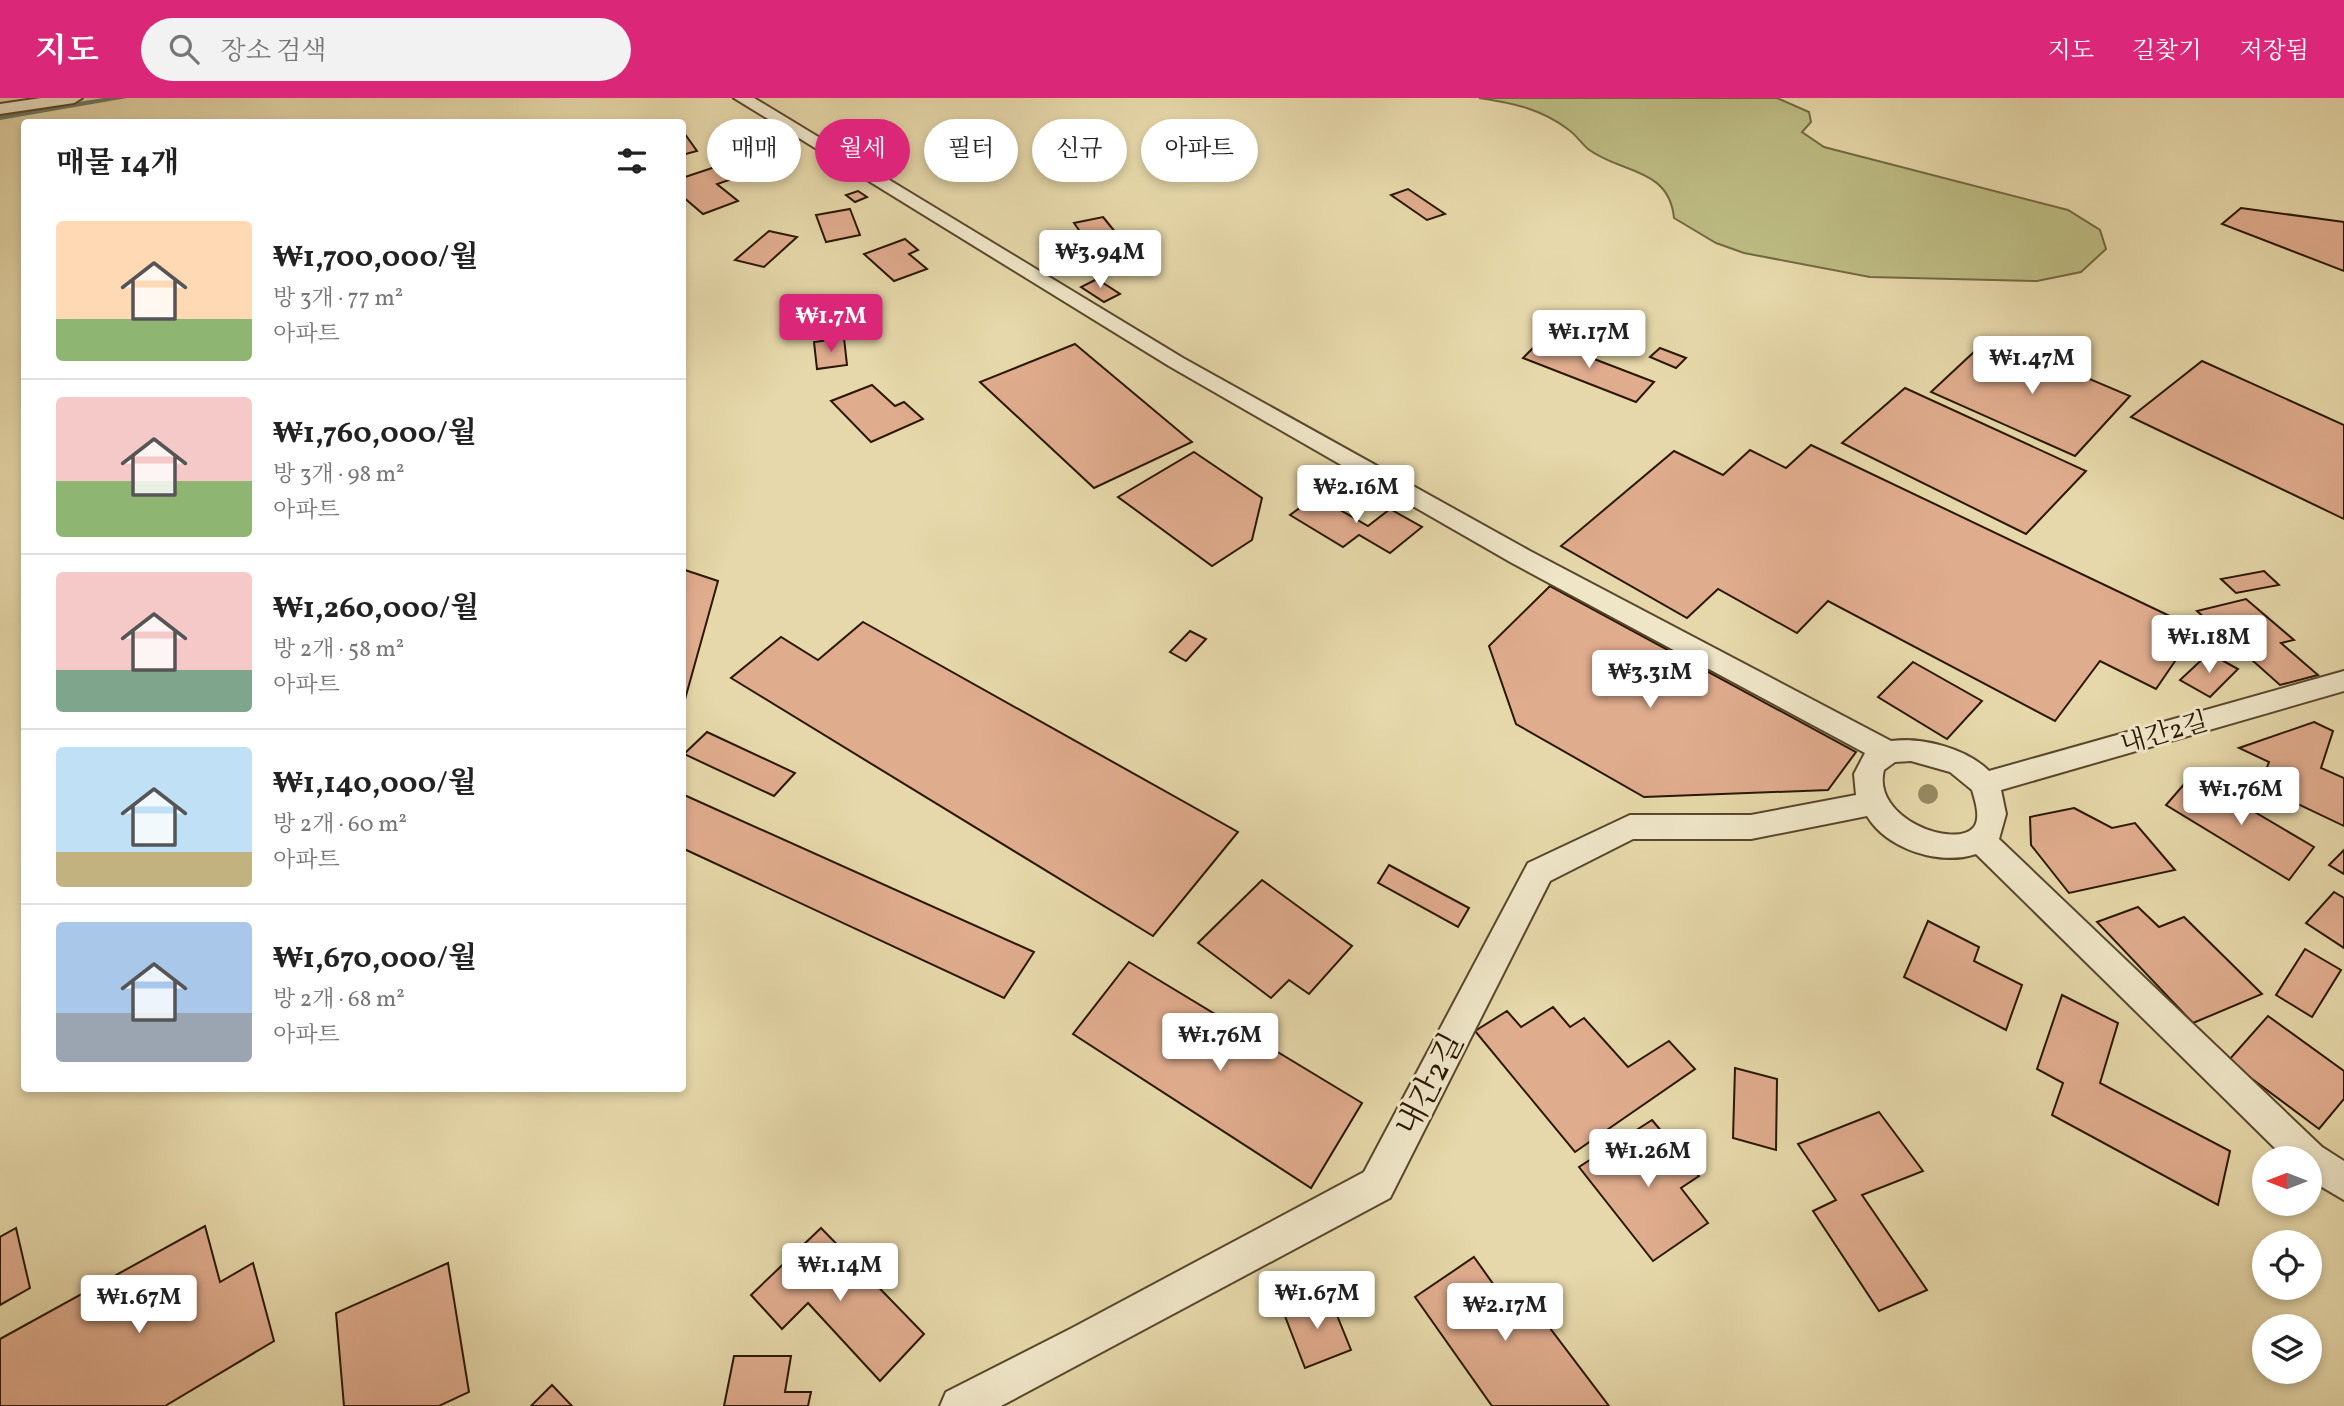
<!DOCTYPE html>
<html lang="ko">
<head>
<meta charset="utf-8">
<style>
	:root { --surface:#fff; --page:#f2f2f2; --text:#222; --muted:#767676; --line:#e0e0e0; --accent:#db2777 }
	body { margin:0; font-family:Vollkorn,"Noto Serif KR",serif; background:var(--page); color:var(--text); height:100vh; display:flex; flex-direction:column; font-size:26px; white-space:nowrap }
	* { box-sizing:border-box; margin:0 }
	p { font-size:23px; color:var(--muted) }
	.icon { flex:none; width:38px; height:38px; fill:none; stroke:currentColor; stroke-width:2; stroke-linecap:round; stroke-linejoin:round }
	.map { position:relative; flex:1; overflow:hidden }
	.sheet { position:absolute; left:21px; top:21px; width:665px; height:973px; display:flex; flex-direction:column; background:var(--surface); border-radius:7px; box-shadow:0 4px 10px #0003 }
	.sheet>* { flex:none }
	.guide { position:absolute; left:707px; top:21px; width:665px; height:63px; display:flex; gap:14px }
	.needle { width:46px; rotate:270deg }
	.controls { position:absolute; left:2252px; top:1048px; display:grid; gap:14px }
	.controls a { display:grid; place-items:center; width:70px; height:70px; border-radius:50%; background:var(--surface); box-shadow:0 4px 10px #0003; font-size:35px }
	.price { position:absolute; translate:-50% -60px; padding:0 16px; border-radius:7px; background:#fff; color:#222; font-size:23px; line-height:46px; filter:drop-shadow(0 2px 4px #0008) }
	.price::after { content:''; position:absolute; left:50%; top:42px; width:21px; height:16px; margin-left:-10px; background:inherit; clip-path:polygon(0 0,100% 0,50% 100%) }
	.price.on { background:var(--accent); color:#fff }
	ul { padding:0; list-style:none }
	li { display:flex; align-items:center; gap:21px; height:175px; padding:0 35px }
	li+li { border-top:2px solid var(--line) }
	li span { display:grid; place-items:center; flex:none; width:196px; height:140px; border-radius:7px; color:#555 }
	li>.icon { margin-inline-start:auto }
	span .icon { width:84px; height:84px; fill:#fffc; stroke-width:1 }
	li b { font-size:30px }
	h2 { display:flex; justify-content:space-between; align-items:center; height:84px; padding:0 35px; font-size:30px }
	.pill { padding:0 24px; border-radius:32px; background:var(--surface); box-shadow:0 4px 10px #0003; font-size:24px; line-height:63px }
	.pill.on { background:var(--accent); color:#fff }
	header { display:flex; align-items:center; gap:42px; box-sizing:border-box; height:98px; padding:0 35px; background:var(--accent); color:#fff }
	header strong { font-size:33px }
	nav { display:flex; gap:38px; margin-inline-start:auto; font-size:24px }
	.search { width:490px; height:63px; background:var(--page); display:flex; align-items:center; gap:18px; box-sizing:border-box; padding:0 24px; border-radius:38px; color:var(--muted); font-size:26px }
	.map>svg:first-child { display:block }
</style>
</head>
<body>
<header>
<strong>지도</strong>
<div class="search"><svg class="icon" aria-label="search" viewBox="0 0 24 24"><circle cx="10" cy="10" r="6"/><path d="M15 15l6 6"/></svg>장소 검색</div>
<nav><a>지도</a><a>길찾기</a><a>저장됨</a></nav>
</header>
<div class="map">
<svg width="2344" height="1308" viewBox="0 0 2344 1308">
	<rect width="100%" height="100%" fill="#e6d8aa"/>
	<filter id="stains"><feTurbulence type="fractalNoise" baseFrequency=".00286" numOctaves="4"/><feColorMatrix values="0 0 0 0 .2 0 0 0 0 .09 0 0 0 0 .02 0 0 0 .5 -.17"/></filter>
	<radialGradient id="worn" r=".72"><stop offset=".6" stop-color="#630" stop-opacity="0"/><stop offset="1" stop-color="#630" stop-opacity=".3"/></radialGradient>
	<path fill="#bdbc83" stroke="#736a42" stroke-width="2" d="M1479,0H1777L1809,14L1811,24L1802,34L1824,49L2068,112L2100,132L2106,151L2081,174L2037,183L1870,179L1744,155L1716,145L1674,120C1669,69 1621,76 1588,51C1581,45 1576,37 1569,32C1542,11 1513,5 1479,0Z"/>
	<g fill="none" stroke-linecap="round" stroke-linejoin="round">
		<polygon fill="#6b7964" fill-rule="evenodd" points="104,0 127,0 0,22 0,16"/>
	</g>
	<g fill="#e0ac8e" stroke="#291700" stroke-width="2">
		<polygon points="682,32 697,53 682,57"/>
		<polygon points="870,43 886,53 869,59 853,49"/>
		<polygon points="733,63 750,75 717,86 738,103 703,116 682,98 682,80"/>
		<polygon points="1408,91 1445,116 1427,122 1391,97"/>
		<polygon points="858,93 867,99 855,104 846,97"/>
		<polygon points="2241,110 2344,124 2344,173 2222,126"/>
		<polygon points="850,111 860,137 826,144 816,117"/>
		<polygon points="1103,119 1116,135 1086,142 1074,125"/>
		<polygon points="769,133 797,139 764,169 735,162"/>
		<polygon points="905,141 918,152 909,156 927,171 894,183 864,156"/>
		<polygon points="1097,181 1120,196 1104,204 1081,189"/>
		<polygon points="1990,239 2130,298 2075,358 1931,294"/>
		<polygon points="844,240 847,267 817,271 814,244"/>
		<polygon points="1542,241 1654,284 1636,304 1523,260"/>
		<polygon points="1075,246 1192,344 1094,390 980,284"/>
		<polygon points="1660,250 1686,260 1676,270 1650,259"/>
		<polygon points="2202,263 2344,327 2344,421 2131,319"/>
		<polygon points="872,287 895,308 904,304 923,321 871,344 831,303"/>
		<polygon points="1905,290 2086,373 2026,436 1842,345"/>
		<polygon points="1811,347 2197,531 2156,591 2100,563 2055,623 1828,503 1797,535 1718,491 1687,520 1561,448 1674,353 1723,377 1750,352 1786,370"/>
		<polygon points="1194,354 1262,400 1252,442 1212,468 1118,399"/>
		<polygon points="1316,398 1368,428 1390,411 1422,429 1390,455 1359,437 1343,449 1290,417"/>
		<polygon points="682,471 718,483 682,612"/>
		<polygon points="2264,473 2279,487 2236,495 2221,481"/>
		<polygon points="1550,488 1856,654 1828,692 1644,699 1516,626 1489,548"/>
		<polygon points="2246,501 2294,542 2281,545 2318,577 2280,587 2197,513"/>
		<polygon points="863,524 1238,734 1153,838 731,580 781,539 818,562"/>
		<polygon points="1190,533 1206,541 1186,563 1170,554"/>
		<polygon points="2209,555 2238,571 2210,599 2180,582"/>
		<polygon points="1913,564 1982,603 1947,641 1878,599"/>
		<polygon points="2314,624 2333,633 2321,670 2344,680 2344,728 2260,688 2269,664 2239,650"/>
		<polygon points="707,634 795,675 774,698 684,656"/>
		<polygon points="2192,677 2314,749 2289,782 2166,707"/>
		<polygon points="682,696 1034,854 1004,900 682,750"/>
		<polygon points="2074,710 2112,730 2135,725 2175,772 2069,795 2031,747 2030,719"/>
		<polygon points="2344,752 2344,776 2329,767"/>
		<polygon points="1389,767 1469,810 1458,829 1378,785"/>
		<polygon points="1262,782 1352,848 1309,896 1289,882 1271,900 1198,845"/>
		<polygon points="2334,794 2344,800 2344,850 2306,825"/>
		<polygon points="2138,809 2159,829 2184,819 2262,896 2193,925 2097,824"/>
		<polygon points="1928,823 1979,849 1974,863 2022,887 2006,932 1904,879"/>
		<polygon points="2305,851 2341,872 2312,919 2276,897"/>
		<polygon points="1129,864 1362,1005 1311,1090 1073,936"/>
		<polygon points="2062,897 2118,925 2100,985 2230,1053 2218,1107 2052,1017 2063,985 2037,971"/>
		<polygon points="1553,909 1570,929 1584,920 1628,969 1669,943 1695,971 1575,1054 1475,933 1507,913 1521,929"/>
		<polygon points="2268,918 2344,973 2344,1001 2319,1031 2228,963"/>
		<polygon points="1735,970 1777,981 1776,1052 1733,1040"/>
		<polygon points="1879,1014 1923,1073 1862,1097 1927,1192 1879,1213 1813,1113 1836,1102 1798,1046"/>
		<polygon points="1652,1022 1699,1078 1681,1090 1708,1125 1653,1163 1579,1069"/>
		<polygon points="205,1128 220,1184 253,1165 274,1243 165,1308 0,1308 0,1241"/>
		<polygon points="16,1130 30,1190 0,1207 0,1139"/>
		<polygon points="821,1130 924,1236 880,1283 808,1205 782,1231 751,1197"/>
		<polygon points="1474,1159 1506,1204 1521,1192 1609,1308 1492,1308 1415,1199"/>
		<polygon points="448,1165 469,1294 439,1308 344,1308 336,1215"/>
		<polygon points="1328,1195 1351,1252 1305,1270 1283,1213"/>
		<polygon points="734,1258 791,1258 785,1294 811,1294 808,1308 724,1308"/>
		<polygon points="552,1287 572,1308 531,1308"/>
	</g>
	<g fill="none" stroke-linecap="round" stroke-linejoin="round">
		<defs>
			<g id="service">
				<polygon points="41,0 82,0 74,5 0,16 0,6"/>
				<path d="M734,0H754L1183,260L1530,453L1891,643C1922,639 1966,650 1989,673L2344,573V593L2001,692L2006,716L1999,741L2322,1049L2344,1063V1102L2310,1082V1060H2285L1976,756C1939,768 1887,751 1867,718L1751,741H1633L1550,783L1390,1100L1001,1308H940L946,1294L1072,1230L1364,1074L1528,765L1630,717H1751L1856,697L1854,676L1865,655L1512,465L1169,268ZM1911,663L1950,674L1972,692C1975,702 1981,720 1974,729C1955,752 1871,720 1884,672L1895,664Z"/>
			</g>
		</defs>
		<use href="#service" stroke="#58472a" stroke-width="4"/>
		<use href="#service" fill="#efe6c8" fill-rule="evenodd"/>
	</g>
	<circle fill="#968962" cx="1928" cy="696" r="10"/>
	<g text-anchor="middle" stroke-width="6" stroke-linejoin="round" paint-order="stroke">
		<g font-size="26" fill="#291700" stroke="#efe6c8">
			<text transform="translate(2164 634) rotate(-16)" y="9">내간2길</text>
		</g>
		<g font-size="32" fill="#291700" stroke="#efe6c8">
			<text transform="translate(1429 986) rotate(-63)" y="11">내간2길</text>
		</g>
	</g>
	<rect width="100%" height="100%" filter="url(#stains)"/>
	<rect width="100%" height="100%" fill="url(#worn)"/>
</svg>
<div class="controls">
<a><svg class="needle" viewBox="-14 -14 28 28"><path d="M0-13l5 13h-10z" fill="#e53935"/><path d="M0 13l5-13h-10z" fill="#767676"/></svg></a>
<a><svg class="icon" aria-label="locate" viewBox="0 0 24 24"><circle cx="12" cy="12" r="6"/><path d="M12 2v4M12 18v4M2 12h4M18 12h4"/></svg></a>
<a><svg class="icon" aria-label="layers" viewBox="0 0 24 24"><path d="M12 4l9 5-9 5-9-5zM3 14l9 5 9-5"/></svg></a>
</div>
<b class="price" style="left:1100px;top:192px">₩3.94M</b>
<b class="price on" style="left:831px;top:256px">₩1.7M</b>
<b class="price" style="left:1589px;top:272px">₩1.17M</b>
<b class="price" style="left:2032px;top:298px">₩1.47M</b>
<b class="price" style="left:1356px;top:427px">₩2.16M</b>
<b class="price" style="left:2209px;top:577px">₩1.18M</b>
<b class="price" style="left:1650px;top:612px">₩3.31M</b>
<b class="price" style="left:2241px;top:729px">₩1.76M</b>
<b class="price" style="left:1220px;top:975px">₩1.76M</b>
<b class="price" style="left:1648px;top:1091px">₩1.26M</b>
<b class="price" style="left:840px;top:1205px">₩1.14M</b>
<b class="price" style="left:1317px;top:1233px">₩1.67M</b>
<b class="price" style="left:139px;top:1237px">₩1.67M</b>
<b class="price" style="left:1505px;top:1245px">₩2.17M</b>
<div class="guide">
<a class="pill">매매</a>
<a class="pill on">월세</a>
<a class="pill">필터</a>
<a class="pill">신규</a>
<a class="pill">아파트</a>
</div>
<section class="sheet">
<h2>매물 14개<svg class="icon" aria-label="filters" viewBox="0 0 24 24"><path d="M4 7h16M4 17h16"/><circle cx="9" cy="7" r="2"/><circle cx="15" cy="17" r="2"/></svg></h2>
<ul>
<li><span style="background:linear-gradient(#ffd9b3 70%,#8fb573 0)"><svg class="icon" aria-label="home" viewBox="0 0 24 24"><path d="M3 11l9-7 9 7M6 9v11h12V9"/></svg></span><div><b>₩1,700,000/월</b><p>방 3개 · 77 m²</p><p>아파트</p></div></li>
<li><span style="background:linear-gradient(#f6c9c9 60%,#8fb573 0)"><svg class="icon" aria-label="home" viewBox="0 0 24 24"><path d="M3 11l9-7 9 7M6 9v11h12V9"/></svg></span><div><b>₩1,760,000/월</b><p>방 3개 · 98 m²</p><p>아파트</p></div></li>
<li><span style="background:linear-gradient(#f6c9c9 70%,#7fa58c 0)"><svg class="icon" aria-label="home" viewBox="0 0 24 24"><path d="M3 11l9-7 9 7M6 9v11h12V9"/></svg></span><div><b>₩1,260,000/월</b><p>방 2개 · 58 m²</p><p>아파트</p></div></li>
<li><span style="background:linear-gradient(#bfe0f5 75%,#c2b280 0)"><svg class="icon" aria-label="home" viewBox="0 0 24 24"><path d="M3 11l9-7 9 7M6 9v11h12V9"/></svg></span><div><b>₩1,140,000/월</b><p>방 2개 · 60 m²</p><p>아파트</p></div></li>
<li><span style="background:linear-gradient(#a9c7e8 65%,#9aa5b1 0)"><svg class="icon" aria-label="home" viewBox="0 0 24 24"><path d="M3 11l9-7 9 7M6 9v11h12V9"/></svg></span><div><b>₩1,670,000/월</b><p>방 2개 · 68 m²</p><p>아파트</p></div></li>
</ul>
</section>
</div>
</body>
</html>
